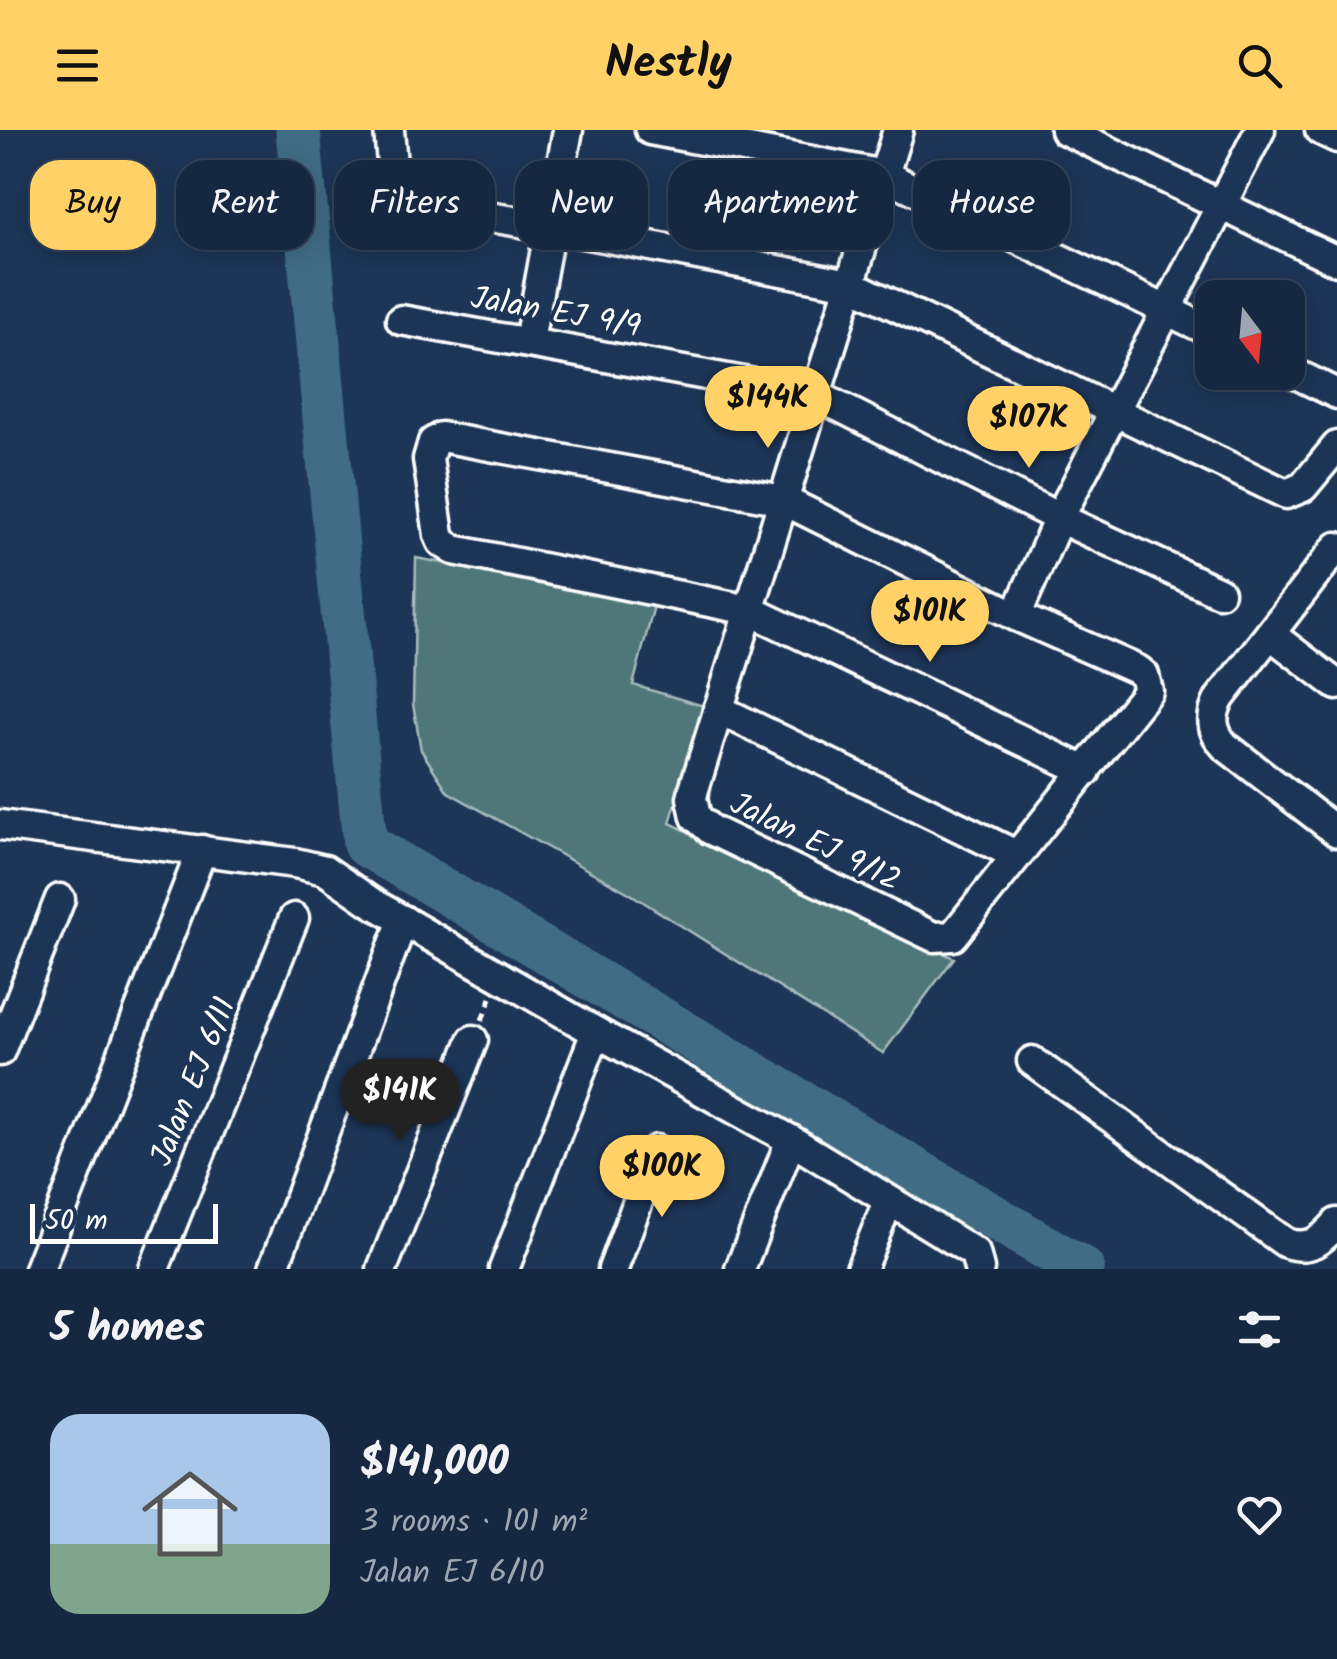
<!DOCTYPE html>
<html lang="en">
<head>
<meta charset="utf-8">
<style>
	:root { --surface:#162841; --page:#23344c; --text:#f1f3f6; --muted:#9ea6b1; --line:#35445a; --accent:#ffd166 }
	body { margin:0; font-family:Kalam,sans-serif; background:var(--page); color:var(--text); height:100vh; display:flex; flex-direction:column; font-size:38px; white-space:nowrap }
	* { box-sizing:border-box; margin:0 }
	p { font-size:32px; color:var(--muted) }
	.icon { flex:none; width:55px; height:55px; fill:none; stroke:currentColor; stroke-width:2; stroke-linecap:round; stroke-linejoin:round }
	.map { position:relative; height:1139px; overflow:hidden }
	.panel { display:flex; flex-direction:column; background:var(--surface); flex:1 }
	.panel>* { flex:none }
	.banner { position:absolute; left:30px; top:30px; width:1278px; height:90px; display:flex; gap:20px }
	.needle { width:65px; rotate:164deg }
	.fabs { position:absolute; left:1195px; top:150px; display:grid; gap:20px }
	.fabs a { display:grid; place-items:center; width:110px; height:110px; border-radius:20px; background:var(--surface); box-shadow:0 5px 25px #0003,0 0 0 2px var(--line); font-size:50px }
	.scale { position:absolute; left:30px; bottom:25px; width:188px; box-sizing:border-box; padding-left:10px; border:5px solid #fff; border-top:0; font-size:28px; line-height:35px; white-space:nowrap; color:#fff; -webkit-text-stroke:8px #1d3557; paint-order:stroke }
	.price { position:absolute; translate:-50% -85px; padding:0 22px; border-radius:35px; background:var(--accent); color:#111; font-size:32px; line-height:65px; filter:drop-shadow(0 2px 5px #0008) }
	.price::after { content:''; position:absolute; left:50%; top:60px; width:30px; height:22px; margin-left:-15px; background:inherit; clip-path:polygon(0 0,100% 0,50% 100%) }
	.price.active { background:#222; color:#fff }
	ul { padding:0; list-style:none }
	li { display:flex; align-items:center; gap:30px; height:250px; padding:0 50px }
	li span { display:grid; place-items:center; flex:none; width:280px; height:200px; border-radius:30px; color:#555 }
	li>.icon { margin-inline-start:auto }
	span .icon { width:120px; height:120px; fill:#fffc; stroke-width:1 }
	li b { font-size:42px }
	h2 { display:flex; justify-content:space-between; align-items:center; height:120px; padding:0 50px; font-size:42px }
	.tag { padding:0 35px; border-radius:30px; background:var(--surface); box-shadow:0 5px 25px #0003,0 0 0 2px var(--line); font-size:35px; line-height:90px }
	.tag.active { background:var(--accent); color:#111 }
	header { display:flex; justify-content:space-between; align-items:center; height:130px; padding:0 50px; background:var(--accent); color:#111; font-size:45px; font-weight:600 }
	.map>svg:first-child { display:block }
</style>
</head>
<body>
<header><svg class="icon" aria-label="menu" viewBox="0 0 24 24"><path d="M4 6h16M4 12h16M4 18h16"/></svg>Nestly<svg class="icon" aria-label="search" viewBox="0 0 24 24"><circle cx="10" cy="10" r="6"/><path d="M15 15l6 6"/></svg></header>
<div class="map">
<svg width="1337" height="1139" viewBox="0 0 1337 1139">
	<rect width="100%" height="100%" fill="#1d3557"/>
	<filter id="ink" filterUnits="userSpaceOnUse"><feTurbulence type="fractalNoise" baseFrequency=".01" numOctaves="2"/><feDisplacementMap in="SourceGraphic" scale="20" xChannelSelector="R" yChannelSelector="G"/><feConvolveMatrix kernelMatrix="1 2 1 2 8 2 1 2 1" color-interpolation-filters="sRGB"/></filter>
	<g filter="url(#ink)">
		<polygon fill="#507779" stroke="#a8bbbc" stroke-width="2.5" points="416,428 655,472 633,555 704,576 670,693 954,828 883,923 629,763 448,662 421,620 413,574"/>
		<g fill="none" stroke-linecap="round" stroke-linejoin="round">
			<polyline stroke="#416d85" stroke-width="45" points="298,0 365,714 1082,1139"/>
			<defs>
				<g id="minor">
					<polyline points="389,0 394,57 396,65 409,74 551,97 850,154 1286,364 1303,357 1337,316"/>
					<polyline points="650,0 884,45 1212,202"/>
					<polyline points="898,0 694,659 692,668 696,687 711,700 934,807 953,806 1148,561 1144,545 1138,540 1016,486 783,370 441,307 433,312 428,329 439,405 442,412 454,420 749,480 1086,641"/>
					<polyline points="1065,0 1337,131"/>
					<polyline points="1320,0 1337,8"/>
					<polyline points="401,190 816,265 1059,388 1219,462"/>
					<polyline points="529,211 568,0"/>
					<polyline points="1288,240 1337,264"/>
					<path d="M1337,417L1220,568C1210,586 1211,601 1225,616L1337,702"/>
					<polyline points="1016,486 1059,388 1260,0"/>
					<polyline points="1270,504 1337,555"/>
					<polyline points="718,579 1016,725"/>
					<polyline points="0,695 295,733 325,740 371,772 596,902 791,1010 975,1123 979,1139"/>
					<polyline points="0,921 60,769"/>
					<path d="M1032,931L1286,1113C1310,1121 1322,1110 1337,1093"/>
					<polyline points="39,1139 202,720"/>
					<polyline points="154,1139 294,788"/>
					<polyline points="273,1139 403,790"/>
					<polyline points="382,1139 473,910"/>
					<polyline points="504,1139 596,902"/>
					<polyline points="613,1139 657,1020"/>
					<polyline points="740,1139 791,1010"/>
					<polyline points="861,1139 888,1072"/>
				</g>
			</defs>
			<use href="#minor" stroke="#fff" stroke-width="35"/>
			<polyline stroke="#fff" stroke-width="5" stroke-dasharray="8 8" stroke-linecap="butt" points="482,890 491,868"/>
			<use href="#minor" stroke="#1d3557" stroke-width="28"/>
		</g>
	</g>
	<g text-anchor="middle" stroke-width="8" stroke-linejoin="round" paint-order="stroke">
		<g font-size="32" fill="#fff" stroke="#1d3557">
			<text transform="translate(556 181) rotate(10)" y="11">Jalan EJ 9/9</text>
			<text transform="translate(816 711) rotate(26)" y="11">Jalan EJ 9/12</text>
			<text transform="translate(192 951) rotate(-68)" y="11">Jalan EJ 6/11</text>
		</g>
	</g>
</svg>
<div class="fabs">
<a><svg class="needle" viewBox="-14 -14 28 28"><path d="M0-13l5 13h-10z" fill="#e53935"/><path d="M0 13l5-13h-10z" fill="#9ea6b1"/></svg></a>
</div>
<div class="scale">50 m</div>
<b class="price" style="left:768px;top:321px">$144K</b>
<b class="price" style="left:1029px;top:341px">$107K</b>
<b class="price" style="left:930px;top:535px">$101K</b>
<b class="price active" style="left:400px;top:1014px">$141K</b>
<b class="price" style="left:662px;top:1090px">$100K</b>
<div class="banner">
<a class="tag active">Buy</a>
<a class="tag">Rent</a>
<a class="tag">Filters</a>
<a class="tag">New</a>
<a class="tag">Apartment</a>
<a class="tag">House</a>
</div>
</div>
<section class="panel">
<h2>5 homes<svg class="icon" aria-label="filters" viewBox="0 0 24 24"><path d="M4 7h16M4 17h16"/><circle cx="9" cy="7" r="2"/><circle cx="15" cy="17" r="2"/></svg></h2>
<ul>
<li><span style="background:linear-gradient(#a9c7e8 65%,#7fa58c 0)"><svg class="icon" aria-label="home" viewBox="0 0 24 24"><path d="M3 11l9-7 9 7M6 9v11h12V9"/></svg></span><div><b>$141,000</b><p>3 rooms · 101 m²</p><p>Jalan EJ 6/10</p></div><svg class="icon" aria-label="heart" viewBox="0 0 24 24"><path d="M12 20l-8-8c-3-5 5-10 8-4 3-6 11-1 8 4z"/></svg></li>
</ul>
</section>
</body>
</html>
